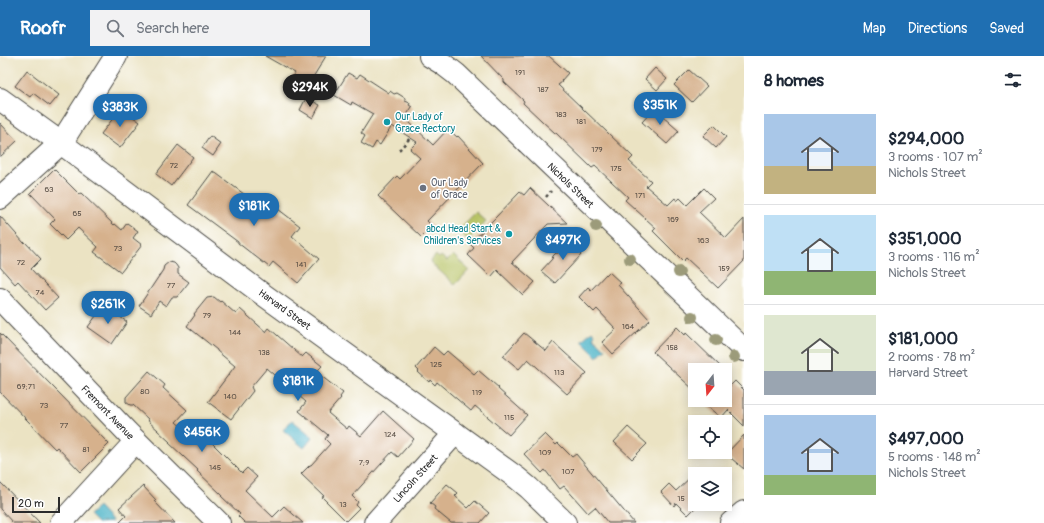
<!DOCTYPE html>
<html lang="en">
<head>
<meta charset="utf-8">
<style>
	:root { --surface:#fff; --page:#f2f2f3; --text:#1f2937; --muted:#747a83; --line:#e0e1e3; --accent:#1f6fb2 }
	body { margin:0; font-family:Pangolin,sans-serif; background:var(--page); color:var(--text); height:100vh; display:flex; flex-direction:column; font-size:15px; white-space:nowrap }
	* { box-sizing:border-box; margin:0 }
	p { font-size:13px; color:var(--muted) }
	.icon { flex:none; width:22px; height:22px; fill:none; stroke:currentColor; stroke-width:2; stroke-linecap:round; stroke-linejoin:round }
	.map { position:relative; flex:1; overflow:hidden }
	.drawer { display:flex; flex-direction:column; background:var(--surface); width:300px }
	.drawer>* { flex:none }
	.needle { width:26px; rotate:197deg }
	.tools { position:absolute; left:688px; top:307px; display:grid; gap:8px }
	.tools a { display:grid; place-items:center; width:44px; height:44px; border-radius:0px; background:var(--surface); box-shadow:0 2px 10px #0003; font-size:20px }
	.scale { position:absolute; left:12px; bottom:10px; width:48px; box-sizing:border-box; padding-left:4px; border:2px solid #2b2b2b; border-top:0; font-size:11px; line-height:14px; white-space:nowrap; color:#2b2b2b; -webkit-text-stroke:3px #fff; paint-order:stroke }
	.price { position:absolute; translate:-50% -34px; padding:0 9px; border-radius:14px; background:var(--accent); color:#fff; font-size:13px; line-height:26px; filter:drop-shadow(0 1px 2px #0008) }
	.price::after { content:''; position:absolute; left:50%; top:24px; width:12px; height:9px; margin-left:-6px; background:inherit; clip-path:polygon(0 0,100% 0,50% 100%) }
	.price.selected { background:#222; color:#fff }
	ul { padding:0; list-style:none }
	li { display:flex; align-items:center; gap:12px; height:100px; padding:0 20px }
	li+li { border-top:1px solid var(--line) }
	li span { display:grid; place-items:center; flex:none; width:112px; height:80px; border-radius:0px; color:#555 }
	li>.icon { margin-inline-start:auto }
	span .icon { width:48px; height:48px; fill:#fffc; stroke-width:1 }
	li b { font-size:17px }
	h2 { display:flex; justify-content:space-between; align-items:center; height:48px; padding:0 20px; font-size:17px }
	header { display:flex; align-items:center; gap:24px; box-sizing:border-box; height:56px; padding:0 20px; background:var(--accent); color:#fff }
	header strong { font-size:19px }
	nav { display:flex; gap:22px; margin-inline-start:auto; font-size:14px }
	.search { width:280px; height:36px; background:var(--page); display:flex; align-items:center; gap:10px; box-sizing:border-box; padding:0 14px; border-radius:0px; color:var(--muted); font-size:15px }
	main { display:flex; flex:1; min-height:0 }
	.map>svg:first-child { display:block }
</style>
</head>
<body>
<header>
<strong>Roofr</strong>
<div class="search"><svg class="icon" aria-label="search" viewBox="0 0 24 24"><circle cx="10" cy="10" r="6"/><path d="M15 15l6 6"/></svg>Search here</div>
<nav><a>Map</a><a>Directions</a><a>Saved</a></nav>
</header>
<main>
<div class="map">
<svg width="744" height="467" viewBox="0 0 744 467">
	<rect width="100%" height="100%" fill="#fff"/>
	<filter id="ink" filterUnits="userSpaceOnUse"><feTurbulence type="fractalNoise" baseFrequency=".025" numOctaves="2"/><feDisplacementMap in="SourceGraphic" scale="8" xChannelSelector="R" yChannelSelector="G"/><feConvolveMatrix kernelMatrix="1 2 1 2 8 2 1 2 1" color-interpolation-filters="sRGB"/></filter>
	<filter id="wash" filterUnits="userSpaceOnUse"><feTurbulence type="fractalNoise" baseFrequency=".012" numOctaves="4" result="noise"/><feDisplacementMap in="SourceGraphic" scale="16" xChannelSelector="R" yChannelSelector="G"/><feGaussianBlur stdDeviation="0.9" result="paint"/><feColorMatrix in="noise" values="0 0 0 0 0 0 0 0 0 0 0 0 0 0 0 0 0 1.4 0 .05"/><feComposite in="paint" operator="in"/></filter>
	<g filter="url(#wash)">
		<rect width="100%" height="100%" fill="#ebe3c3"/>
		<g fill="#b7c365" stroke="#717748">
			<polygon points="476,156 486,165 468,184 458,174"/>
			<polygon points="436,199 439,202 441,200 447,205 453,199 469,214 455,229 430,206"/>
		</g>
		<g fill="#48b2c6" stroke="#3a6e78">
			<polygon points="592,275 595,279 593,281 605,293 597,301 581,285"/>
			<polygon points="292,364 313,381 304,392 283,374"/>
			<polygon points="98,451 112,466 97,467 89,459"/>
		</g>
		<g id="blocks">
			<g fill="#d6b18c">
				<polygon points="265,0 326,0 307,31 292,22 295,17"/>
				<polygon points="481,0 549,0 568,17 561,25 562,26 558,29 633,101 629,105 651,125 646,130 668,149 675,142 677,145 680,142 687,149 704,132 714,142 699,156 726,182 744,163 744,205 718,232 717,231 686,202 683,205 653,175 656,172 625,144 628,141 595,110 592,112 556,77 555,77 542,65 523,47 524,45 504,26 504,24"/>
				<polygon points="655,12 667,23 657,34 645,23"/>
				<polygon points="27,14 59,39 50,50 33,37 30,41 15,30"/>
				<polygon points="689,14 707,30 692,46 674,29"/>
				<polygon points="348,17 357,22 360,18 389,37 390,35 394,38 397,37 405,42 405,45 410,47 409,49 412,51 406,60 409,62 407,64 433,89 448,73 457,81 458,80 483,107 427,165 432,170 421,181 378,140 397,120 400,123 420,102 410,93 417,86 392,70 380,89 376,86 372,93 361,87 365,80 361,77 373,58 352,46 351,49 334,39"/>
				<polygon points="306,42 320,49 313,62 300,54"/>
				<polygon points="121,52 140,66 120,92 101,78"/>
				<polygon points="654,53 679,75 667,88 642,66"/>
				<polygon points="0,67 17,85 0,101"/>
				<polygon points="714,69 726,81 716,92 703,80"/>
				<polygon points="210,80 221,88 213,100 202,92"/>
				<polygon points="178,89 193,101 171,130 156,118"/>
				<polygon points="54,113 79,138 81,137 114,169 115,168 122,174 127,167 138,175 133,182 142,189 121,216 94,196 98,191 78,172 66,184 50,168 55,163 30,137"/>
				<polygon points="213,115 264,153 269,146 300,170 292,180 319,203 298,227 273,206 269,211 238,187 238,186 188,149"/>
				<polygon points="530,132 567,167 548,168 512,206 535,226 523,239 497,214 491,221 468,199 474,192 470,188 520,136 524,139"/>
				<polygon points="0,160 24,187 25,186 41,203 31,213 58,242 45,254 18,225 15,228 0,211"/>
				<polygon points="572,182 584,194 580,198 581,199 555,227 541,215 552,203 553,200 556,197 558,197"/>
				<polygon points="169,206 174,207 176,209 178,212 178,218 189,226 177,241 172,241 166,250 159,245 151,258 139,250 163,214 164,210"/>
				<polygon points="609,216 621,227 618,229 650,264 613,298 602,286 616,273 597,253 594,256 579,241 588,231 591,234 606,218 606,219"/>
				<polygon points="214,241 220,246 221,245 236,258 240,253 266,276 269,272 302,301 306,297 322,310 316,316 343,337 340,341 341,342 328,357 347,373 349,370 361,380 383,355 414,383 398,401 392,396 352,440 358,446 356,449 359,452 346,465 322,441 324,440 301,418 310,409 311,409 330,388 325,383 328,379 299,355 306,346 267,312 251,331 253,335 231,363 208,346 235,310 217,295 217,294 187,270 195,259 194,258 207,242"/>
				<polygon points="104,249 127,266 112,288 88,271"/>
				<polygon points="677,271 685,279 686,277 724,314 695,314 695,335 653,296"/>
				<polygon points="0,277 109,388 81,416 57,391 55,393 0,336"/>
				<polygon points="524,277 546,295 553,286 587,317 567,338 528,303 519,313 503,300"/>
				<polygon points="434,291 443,299 447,295 474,318 478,314 499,332 498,333 527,359 509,379 475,350 471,355 437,326 435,329 430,324 429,326 418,316 419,315 416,312"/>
				<polygon points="149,315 165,329 163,332 187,354 176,366 200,387 205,380 242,417 247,412 257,421 245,434 273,461 284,450 303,467 245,467 238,460 240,458 221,440 222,439 197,415 198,414 169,387 170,386 157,374 158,374 149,366 148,363 133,349 130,349 126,346 126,341"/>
				<polygon points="735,325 744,334 744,370 728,354 721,362 708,351 715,344 725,344 725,335"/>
				<polygon points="628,371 647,388 632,403 614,386"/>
				<polygon points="545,378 556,389 558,387 572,401 576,398 634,467 608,467 595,451 588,457 564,430 560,433 545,414 542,417 524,398"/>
				<polygon points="744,379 744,413 726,398"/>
				<polygon points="695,417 695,452 688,459 676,447 674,450 661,436 669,428 676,435"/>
				<polygon points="0,426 40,467 13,467 0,453"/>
				<polygon points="447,428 458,437 455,440 468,452 475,445 489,457 480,467 451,467 434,453 435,451 430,447"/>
				<polygon points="143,430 156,444 154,445 175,467 119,467 126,460 119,452"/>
			</g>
		</g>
	</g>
	<g filter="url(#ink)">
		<use href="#blocks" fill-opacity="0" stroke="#484742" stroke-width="1"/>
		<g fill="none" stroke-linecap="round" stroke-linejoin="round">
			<defs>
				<g id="minor">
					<polyline points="430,0 443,8 456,18 744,294"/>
					<polyline points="0,43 61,87 257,234 517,422 529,432 565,467"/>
					<polyline points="0,142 61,87 116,0"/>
					<polyline points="0,243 127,376 219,467"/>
					<polyline points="61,467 136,385"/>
					<polyline points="375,467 455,377"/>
					<polyline points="731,467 744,456"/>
				</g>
			</defs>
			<use href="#minor" stroke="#484742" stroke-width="24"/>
			<g stroke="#484742" stroke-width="2.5" stroke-dasharray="3 3" stroke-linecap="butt">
				<polyline points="399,94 411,81"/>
				<polyline points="546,141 551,135"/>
			</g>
			<use href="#minor" stroke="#fff" stroke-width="22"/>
		</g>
		<g fill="#9c9b7a">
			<circle cx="596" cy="170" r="6"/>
			<circle cx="630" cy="203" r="6"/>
			<circle cx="679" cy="216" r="6"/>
			<circle cx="692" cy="261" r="6"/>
			<circle cx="716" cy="284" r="6"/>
			<circle cx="734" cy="301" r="6"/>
		</g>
	</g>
	<g fill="#0f9aa8" stroke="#fff" stroke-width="1.5">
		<circle cx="387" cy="66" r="4"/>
		<circle cx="509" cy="178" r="4"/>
	</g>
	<circle fill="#6b7280" stroke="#fff" stroke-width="1.5" cx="423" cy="132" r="4"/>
	<g text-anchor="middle" stroke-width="3" stroke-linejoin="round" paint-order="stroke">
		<g font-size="8" fill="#564c43">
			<text x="520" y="19">191</text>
			<text x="543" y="36">187</text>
			<text x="561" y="61">183</text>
			<text x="581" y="68">181</text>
			<text x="597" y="96">179</text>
			<text x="174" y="112">72</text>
			<text x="616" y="115">175</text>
			<text x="49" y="136">63</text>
			<text x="640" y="142">171</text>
			<text x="77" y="160">65</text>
			<text x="673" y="166">169</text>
			<text x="703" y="187">163</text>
			<text x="118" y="195">73</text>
			<text x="21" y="209">72</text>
			<text x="301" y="211">141</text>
			<text x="724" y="215">159</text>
			<text x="171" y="232">77</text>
			<text x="40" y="239">74</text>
			<text x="207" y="262">79</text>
			<text x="628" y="273">164</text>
			<text x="235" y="279">144</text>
			<text x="672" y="294">158</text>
			<text x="264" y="299">138</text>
			<text x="436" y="311">125</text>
			<text x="559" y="319">113</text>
			<text x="26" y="333">69;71</text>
			<text x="145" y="338">80</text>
			<text x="477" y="339">119</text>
			<text x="230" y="343">140</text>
			<text x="44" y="352">73</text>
			<text x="509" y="364">115</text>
			<text x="64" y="372">77</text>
			<text x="390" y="381">124</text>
			<text x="86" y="396">81</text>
			<text x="545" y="399">109</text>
			<text x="364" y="409">7;9</text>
			<text x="215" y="414">145</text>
			<text x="568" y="418">107</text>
			<text x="681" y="445">15</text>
			<text x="343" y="451">13</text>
		</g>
		<g font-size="10" fill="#0d838f" stroke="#fff" text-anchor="start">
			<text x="395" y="64">Our Lady of<tspan x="395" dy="12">Grace Rectory</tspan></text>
			<text x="501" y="176" text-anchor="end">abcd Head Start &amp;<tspan x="501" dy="12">Children's Services</tspan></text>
		</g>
		<g font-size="10" fill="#5b616d" stroke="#fff" text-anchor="start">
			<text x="431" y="130">Our Lady<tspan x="431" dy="12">of Grace</tspan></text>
		</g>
		<g font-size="10" fill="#2b2b2b" stroke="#fff">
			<text transform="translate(571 129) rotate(44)" y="4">Nichols Street</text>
			<text transform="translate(285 253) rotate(36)" y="4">Harvard Street</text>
			<text transform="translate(108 356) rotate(46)" y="4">Fremont Avenue</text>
			<text transform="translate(415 422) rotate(-48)" y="4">Lincoln Street</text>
		</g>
	</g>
</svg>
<div class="tools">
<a><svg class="needle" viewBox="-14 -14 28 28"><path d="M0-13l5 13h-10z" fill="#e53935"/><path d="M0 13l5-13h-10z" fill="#747a83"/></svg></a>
<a><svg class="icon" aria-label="locate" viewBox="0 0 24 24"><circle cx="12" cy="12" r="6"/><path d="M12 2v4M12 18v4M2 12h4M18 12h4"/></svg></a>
<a><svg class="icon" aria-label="layers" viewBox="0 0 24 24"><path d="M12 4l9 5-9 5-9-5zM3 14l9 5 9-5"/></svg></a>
</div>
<div class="scale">20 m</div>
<b class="price selected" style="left:310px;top:52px">$294K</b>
<b class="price" style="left:660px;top:70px">$351K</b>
<b class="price" style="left:120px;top:72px">$383K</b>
<b class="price" style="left:254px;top:171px">$181K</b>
<b class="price" style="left:563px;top:205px">$497K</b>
<b class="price" style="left:108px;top:269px">$261K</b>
<b class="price" style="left:298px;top:346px">$181K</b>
<b class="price" style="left:202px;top:397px">$456K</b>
</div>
<section class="drawer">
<h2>8 homes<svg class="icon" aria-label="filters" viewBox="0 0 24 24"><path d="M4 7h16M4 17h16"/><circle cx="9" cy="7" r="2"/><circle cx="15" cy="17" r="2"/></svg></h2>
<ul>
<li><span style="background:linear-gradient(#a9c7e8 65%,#c2b280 0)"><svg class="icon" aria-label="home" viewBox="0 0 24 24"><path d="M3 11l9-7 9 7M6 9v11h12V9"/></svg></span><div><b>$294,000</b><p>3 rooms · 107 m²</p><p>Nichols Street</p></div></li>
<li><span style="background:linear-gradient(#bfe0f5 70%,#8fb573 0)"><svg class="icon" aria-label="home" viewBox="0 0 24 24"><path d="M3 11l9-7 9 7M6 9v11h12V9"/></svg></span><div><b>$351,000</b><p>3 rooms · 116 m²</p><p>Nichols Street</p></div></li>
<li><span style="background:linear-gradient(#dfe7d0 70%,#9aa5b1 0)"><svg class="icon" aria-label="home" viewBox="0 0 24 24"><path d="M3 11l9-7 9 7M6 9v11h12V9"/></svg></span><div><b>$181,000</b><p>2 rooms · 78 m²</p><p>Harvard Street</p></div></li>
<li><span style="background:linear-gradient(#a9c7e8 75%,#8fb573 0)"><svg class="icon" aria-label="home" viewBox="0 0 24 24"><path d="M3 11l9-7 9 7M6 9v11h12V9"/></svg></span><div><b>$497,000</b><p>5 rooms · 148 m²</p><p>Nichols Street</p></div></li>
</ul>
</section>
</main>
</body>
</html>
